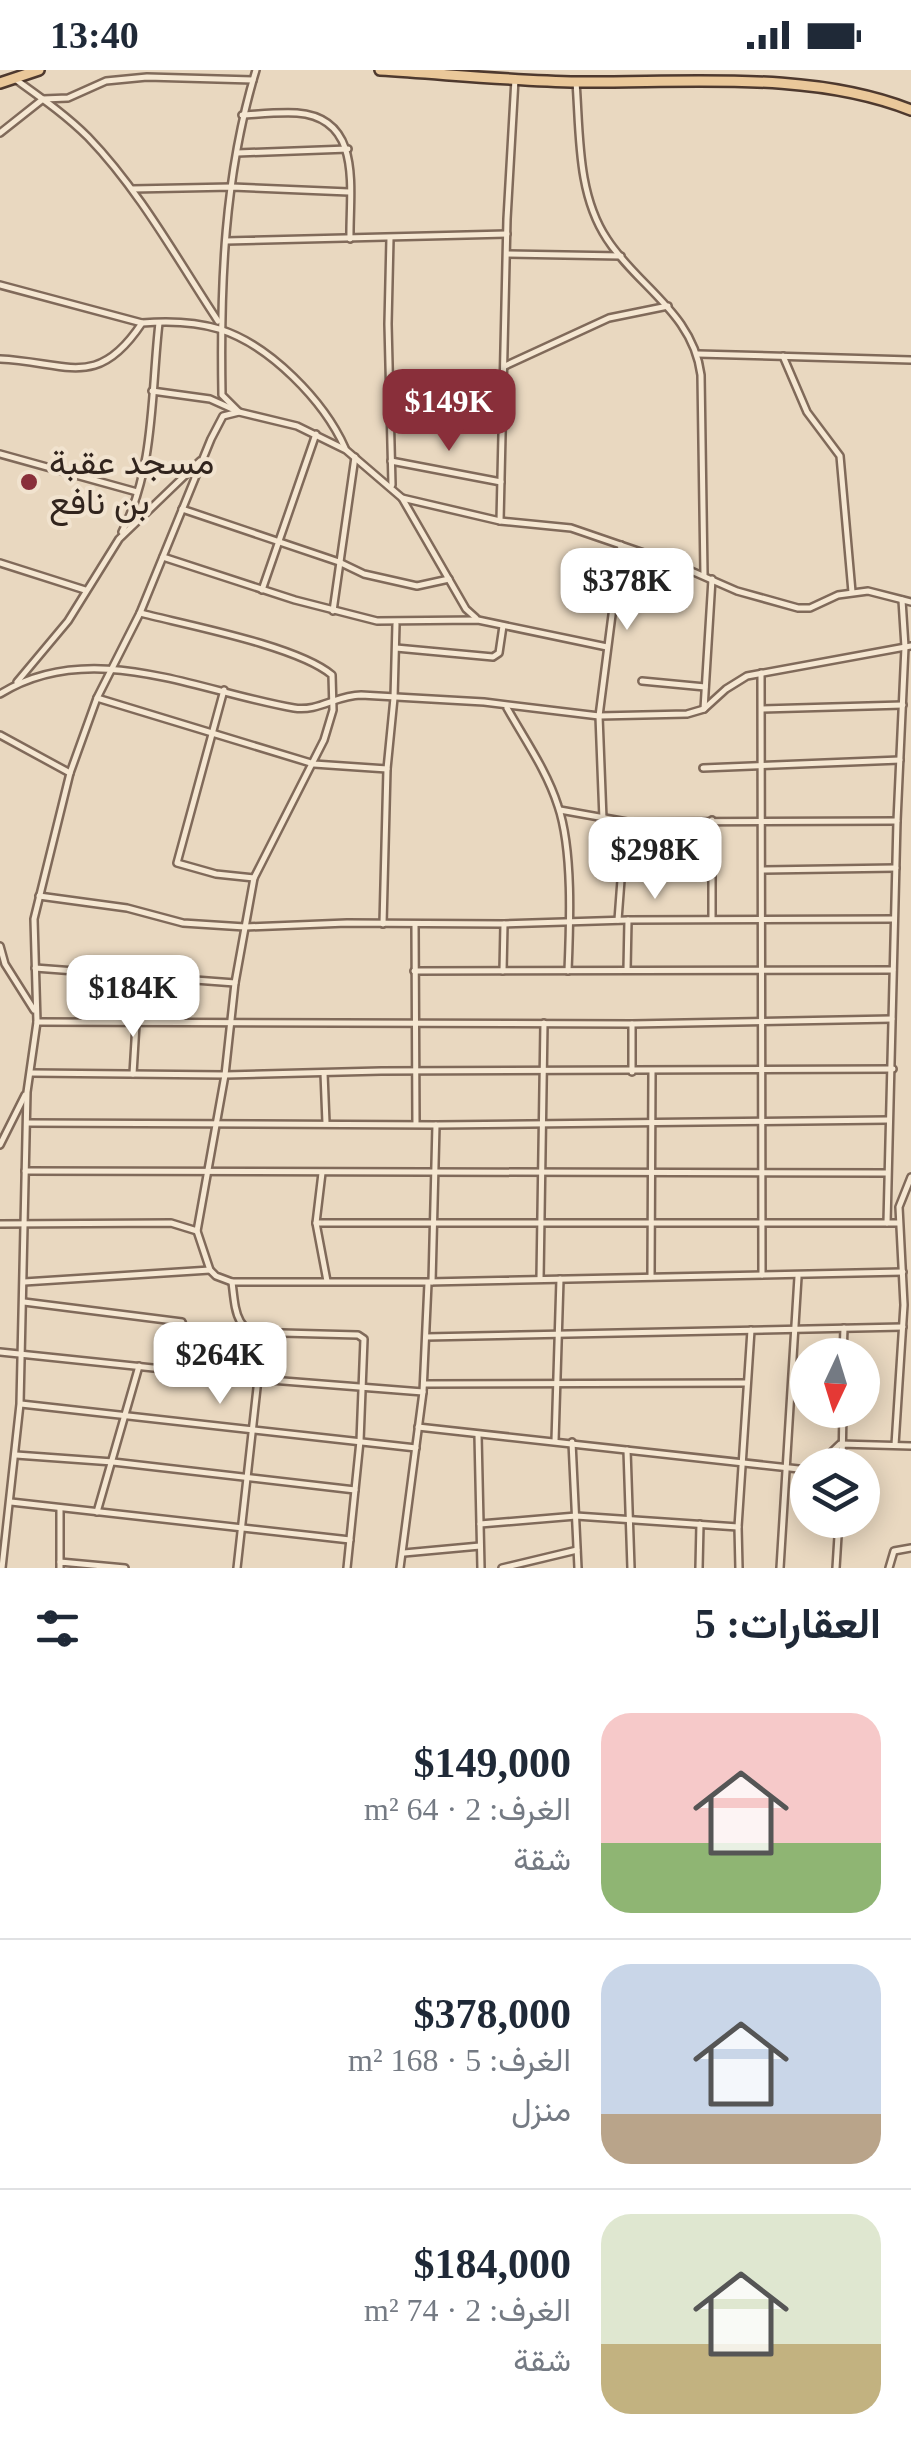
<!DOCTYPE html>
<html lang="ar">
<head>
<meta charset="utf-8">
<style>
	:root { --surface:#fff; --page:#f6f6f7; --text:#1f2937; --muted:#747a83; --line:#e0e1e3; --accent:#892f3a }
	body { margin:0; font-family:"Times New Roman",Vazirmatn,serif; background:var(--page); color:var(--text); direction:rtl; height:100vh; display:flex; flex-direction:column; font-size:38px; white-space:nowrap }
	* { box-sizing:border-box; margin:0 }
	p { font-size:32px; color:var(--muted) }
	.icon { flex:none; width:55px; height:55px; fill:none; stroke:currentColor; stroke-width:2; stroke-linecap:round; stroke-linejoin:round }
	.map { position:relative; height:1498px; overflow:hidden; direction:ltr }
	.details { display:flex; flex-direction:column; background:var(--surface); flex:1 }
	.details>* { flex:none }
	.needle { width:65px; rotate:184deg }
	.buttons { position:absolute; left:790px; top:1268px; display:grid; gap:20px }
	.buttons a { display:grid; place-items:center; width:90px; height:90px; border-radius:50%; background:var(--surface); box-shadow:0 5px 25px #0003; font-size:50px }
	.price { position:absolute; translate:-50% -85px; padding:0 22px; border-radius:20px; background:#fff; color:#222; font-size:32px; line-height:65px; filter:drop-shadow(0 2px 5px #0008) }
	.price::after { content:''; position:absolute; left:50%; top:60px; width:30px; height:22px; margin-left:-15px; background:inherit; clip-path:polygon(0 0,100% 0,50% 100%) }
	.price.current { background:var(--accent); color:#fff }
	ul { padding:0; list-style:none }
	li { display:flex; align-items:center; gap:30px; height:250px; padding:0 30px }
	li+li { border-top:2px solid var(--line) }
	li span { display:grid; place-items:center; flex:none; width:280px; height:200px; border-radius:30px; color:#555 }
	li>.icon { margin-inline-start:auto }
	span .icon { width:120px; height:120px; fill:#fffc; stroke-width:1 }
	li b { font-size:42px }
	h2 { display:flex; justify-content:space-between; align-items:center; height:120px; padding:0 30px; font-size:42px }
	.status { display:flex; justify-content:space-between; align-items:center; height:70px; padding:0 50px; background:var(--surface); direction:ltr }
	.status svg { height:28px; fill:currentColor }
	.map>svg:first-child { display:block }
</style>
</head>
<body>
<div class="status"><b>13:40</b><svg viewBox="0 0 49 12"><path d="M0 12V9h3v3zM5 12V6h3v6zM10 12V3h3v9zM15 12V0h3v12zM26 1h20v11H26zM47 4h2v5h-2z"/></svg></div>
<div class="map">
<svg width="911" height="1498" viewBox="0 0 911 1498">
	<rect width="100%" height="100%" fill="#e9d8c0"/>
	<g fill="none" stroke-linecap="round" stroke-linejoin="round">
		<defs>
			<g id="minor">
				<path d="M15,9C40,27 66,45 88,67C140,121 177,189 218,251"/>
				<path d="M576,12C580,64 577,124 607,169C638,217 693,243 701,305L704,505"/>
				<path d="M242,45C260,44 279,42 297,43C364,48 349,121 350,169"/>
				<polyline points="0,63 43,29 68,28 106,11 147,7 253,10"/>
				<polyline points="237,83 348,79"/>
				<polyline points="132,119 232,117 349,122"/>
				<polyline points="390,168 388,254 392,415"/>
				<polyline points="226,171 507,164"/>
				<polyline points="507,184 621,186"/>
				<polyline points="0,215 142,253"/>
				<polyline points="698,284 911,290"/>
				<polyline points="783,286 807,342 840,386 852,522"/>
				<path d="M0,289C67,292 97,321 142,253C166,251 196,252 219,259C270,275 324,331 345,378"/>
				<polyline points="505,296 609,248 668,236"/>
				<polyline points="152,321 210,329 239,342 297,356 346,380 402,428 466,539 476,548"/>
				<polyline points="0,384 137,422"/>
				<polyline points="391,391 501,412"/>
				<polyline points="402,428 500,451 571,458 673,493 737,521 798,538 810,538 838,525 868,521 911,532"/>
				<polyline points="182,439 339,492 364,504 417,516 449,509"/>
				<polyline points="500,451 507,149 515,9"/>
				<path d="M122,462C155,398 151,323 159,253"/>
				<polyline points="163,487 295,530 377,551 478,550 607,577"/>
				<polyline points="0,493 85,520"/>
				<polyline points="262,520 316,364"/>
				<polyline points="333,541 355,387"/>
				<path d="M140,543C187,555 298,576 332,605L333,640L324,670L254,808L235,913L225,1005L197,1161L210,1200L216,1206L232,1212H428L903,1202"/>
				<polyline points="396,578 493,587 499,583 503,556"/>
				<polyline points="761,603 762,1205"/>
				<polyline points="642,611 705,617"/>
				<polyline points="17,612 68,551 119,469 200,391"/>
				<polyline points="224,620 177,793 216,804 254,808"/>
				<path d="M0,624C91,567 199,622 294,638C318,642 337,625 361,625L484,632L599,646L687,644L704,639L726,619L747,606L911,576"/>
				<polyline points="97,628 314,694 387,699"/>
				<path d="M507,638C525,670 547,701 558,736C573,780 570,854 568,901"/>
				<polyline points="704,639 712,509"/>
				<polyline points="762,639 903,635"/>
				<polyline points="0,665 70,703"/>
				<polyline points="703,698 900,690"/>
				<polyline points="560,740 627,752 897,751"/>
				<polyline points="603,749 599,646 621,475"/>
				<polyline points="712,750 712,849"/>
				<polyline points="764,800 896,798"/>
				<polyline points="39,826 127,838 183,853 245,857 347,853 504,854 628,850 894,849"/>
				<polyline points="618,850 621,810 638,785 645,752"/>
				<polyline points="383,854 387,699 394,628 396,554"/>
				<polyline points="415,854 416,1054"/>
				<polyline points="0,876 5,894 34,940"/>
				<polyline points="35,898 235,913"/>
				<polyline points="627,900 628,850"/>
				<polyline points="414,901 893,900"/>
				<polyline points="503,901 504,854"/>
				<polyline points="37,952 632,954 892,949"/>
				<polyline points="632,1002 632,954"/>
				<polyline points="31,1003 225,1005 381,1001 893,999"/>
				<polyline points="324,1003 326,1053"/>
				<polyline points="133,1004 139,904"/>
				<polyline points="27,1053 436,1055 888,1050"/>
				<polyline points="0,1075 25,1025"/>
				<polyline points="25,1101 887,1103"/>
				<polyline points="322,1103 316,1153 327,1211"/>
				<polyline points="316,1153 899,1153"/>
				<polyline points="887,1153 897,751 905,577 902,530"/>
				<polyline points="0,1154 171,1153 197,1161"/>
				<polyline points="651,1207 652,1002"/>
				<polyline points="540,1209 544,953"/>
				<polyline points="24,1212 210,1200"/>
				<path d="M232,1212C236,1245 235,1258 268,1271C278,1287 272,1299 258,1309L237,1498"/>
				<polyline points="432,1212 436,1055"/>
				<polyline points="24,1232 182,1252 201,1303"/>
				<polyline points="247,1262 358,1265 364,1269 360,1371 347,1498"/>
				<polyline points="426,1267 903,1257"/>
				<polyline points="0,1282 258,1309 423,1322"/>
				<polyline points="843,1285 844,1258"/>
				<polyline points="424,1314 746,1313"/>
				<polyline points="21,1334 416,1378"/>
				<polyline points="418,1357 808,1400"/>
				<polyline points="478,1365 481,1498"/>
				<polyline points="555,1371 560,1209"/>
				<polyline points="572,1372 578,1498"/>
				<polyline points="895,1375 904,1235 899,1137 911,1107"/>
				<polyline points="627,1380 631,1498"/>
				<polyline points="16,1385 113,1392 355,1420"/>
				<polyline points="818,1395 840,1374 911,1376"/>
				<polyline points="842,1395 843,1340"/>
				<polyline points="11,1432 350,1470"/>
				<polyline points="97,1442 139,1296"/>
				<polyline points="480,1454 576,1446 738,1457"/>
				<polyline points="404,1483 480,1476"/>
				<polyline points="60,1492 60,1438"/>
				<path d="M2,1498L20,1334L27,1022L37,952L34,849L70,703L97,628L140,543L211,369L223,346L239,342L222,325C220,216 224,105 256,0"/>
				<polyline points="60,1498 60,1492 125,1498"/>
				<polyline points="400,1498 423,1322 428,1213"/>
				<polyline points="502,1498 577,1480"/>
				<polyline points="699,1498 700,1454"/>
				<polyline points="739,1498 738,1457 751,1260"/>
				<polyline points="780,1498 798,1207"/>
				<polyline points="836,1498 839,1450"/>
				<polyline points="889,1498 894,1481 911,1478"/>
			</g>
			<g id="primary">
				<path d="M380,0C446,4 512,11 578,12C685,13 810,0 911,40"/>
				<polyline points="0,13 39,0"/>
			</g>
		</defs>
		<use href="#minor" stroke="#806a5a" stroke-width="10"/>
		<use href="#primary" stroke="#4e392e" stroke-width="14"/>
		<use href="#minor" stroke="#f5e7d2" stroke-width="5"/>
		<use href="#primary" stroke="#eac89a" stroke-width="9"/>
	</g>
	<circle fill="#892f3a" stroke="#f1e3cf" stroke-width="4" cx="29" cy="412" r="10"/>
	<g text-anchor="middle" stroke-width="8" stroke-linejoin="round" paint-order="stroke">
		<g font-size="35" fill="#31241d" stroke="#f1e3cf" text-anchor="start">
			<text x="49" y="404">مسجد عقبة<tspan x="49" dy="40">بن نافع</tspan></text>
		</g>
	</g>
</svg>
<div class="buttons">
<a><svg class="needle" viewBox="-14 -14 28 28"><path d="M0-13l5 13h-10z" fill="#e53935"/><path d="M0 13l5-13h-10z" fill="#747a83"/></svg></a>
<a><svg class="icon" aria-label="layers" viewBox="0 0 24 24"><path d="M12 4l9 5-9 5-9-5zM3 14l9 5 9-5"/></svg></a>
</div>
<b class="price current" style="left:449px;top:384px">$149K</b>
<b class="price" style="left:627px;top:563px">$378K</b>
<b class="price" style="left:655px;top:832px">$298K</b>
<b class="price" style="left:133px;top:970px">$184K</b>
<b class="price" style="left:220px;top:1337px">$264K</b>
</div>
<section class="details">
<h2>العقارات: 5<svg class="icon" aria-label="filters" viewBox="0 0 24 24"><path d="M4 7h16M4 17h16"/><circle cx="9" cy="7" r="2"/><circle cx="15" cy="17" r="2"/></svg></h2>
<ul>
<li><span style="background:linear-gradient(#f6c9c9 65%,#8fb573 0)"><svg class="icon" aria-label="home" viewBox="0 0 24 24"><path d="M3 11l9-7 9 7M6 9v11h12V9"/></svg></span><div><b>$149,000</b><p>الغرف: 2 · 64 m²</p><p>شقة</p></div></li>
<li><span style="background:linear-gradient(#c9d6e8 75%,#b9a48a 0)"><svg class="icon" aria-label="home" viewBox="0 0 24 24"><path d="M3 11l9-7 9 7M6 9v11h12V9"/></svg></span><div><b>$378,000</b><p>الغرف: 5 · 168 m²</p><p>منزل</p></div></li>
<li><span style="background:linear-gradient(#dfe7d0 65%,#c2b280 0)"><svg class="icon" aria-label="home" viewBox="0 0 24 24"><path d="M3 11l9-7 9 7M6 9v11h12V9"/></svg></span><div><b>$184,000</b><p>الغرف: 2 · 74 m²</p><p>شقة</p></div></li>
</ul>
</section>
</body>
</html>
